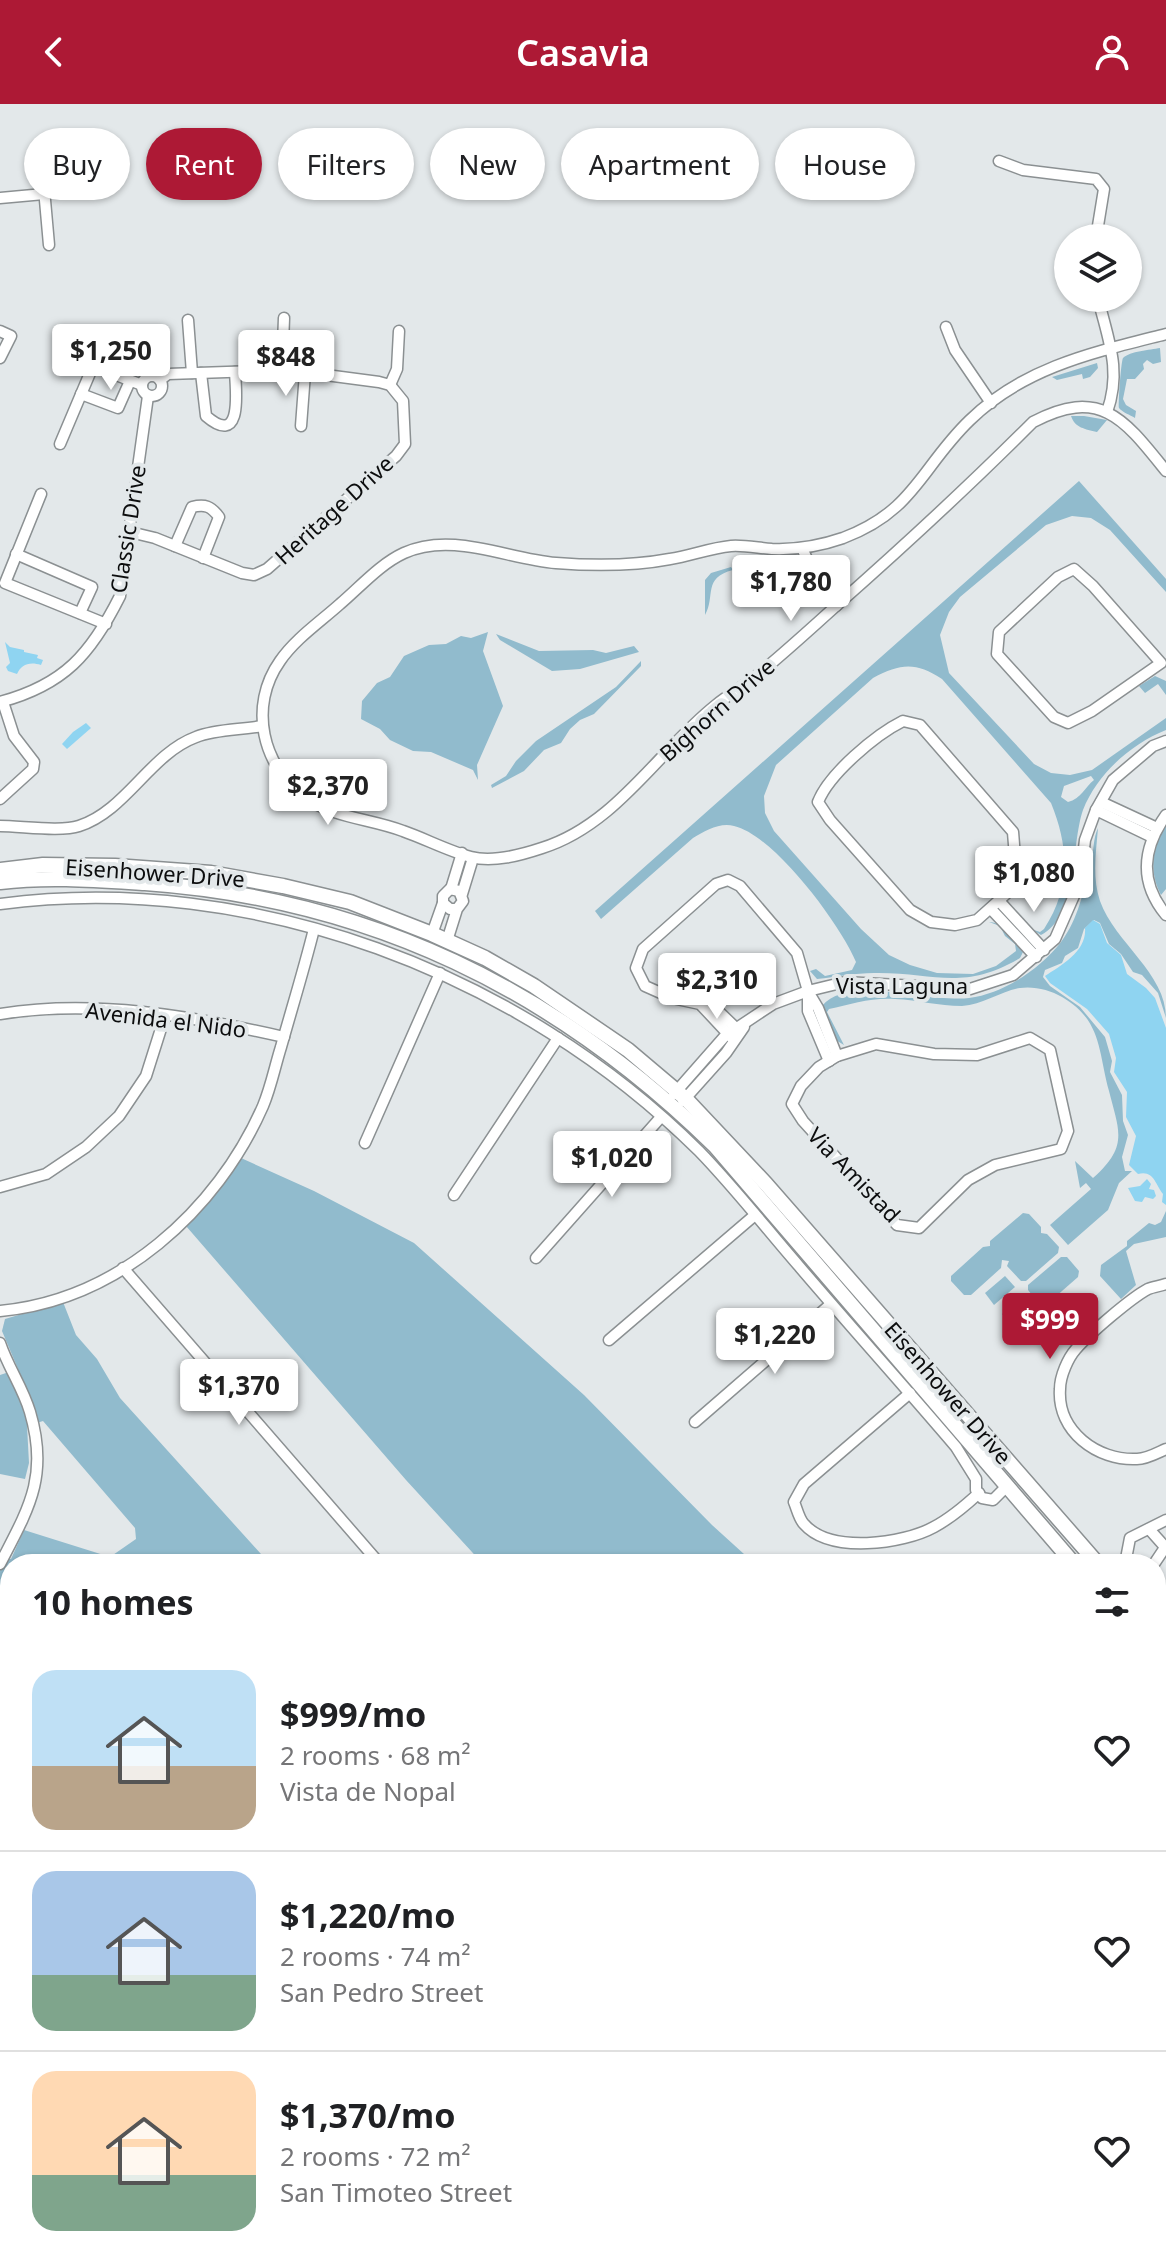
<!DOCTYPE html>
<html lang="en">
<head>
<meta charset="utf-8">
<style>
	:root { --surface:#fff; --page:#f6f6f6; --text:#202124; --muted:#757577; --line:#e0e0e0; --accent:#ad1935 }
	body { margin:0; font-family:"Noto Sans",sans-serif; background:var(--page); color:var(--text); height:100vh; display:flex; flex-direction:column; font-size:30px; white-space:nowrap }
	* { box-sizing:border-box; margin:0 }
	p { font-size:26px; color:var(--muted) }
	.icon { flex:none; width:44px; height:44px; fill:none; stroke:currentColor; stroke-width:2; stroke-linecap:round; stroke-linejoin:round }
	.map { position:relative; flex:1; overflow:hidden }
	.sheet { position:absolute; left:0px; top:1450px; width:1166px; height:712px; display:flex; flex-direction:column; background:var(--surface); border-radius:32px 32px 0 0; box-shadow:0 2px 6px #0004 }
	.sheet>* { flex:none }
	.guide { position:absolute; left:24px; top:24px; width:1118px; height:72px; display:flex; gap:16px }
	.tools { position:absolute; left:1054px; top:120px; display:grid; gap:16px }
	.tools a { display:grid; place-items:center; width:88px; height:88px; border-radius:50%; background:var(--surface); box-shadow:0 2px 6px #0004; font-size:40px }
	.price { position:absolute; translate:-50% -68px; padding:0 18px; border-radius:8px; background:#fff; color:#222; font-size:26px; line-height:52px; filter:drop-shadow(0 2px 4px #0008) }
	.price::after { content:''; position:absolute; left:50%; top:48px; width:24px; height:18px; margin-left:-12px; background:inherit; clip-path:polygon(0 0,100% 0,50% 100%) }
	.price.selected { background:var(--accent); color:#fff }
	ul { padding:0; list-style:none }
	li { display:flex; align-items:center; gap:24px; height:200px; padding:0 32px }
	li+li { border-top:2px solid var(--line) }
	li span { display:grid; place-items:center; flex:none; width:224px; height:160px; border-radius:24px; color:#555 }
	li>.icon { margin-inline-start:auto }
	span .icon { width:96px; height:96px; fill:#fffc; stroke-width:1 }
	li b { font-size:34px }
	h2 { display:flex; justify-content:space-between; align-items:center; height:96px; padding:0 32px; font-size:34px }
	.chip { padding:0 28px; border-radius:36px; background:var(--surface); box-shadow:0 2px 6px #0004; font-size:28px; line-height:72px }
	.chip.selected { background:var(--accent); color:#fff }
	header { display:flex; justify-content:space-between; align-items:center; height:104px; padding:0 32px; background:var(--accent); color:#fff; font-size:36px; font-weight:600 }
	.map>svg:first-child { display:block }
</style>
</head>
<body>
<header><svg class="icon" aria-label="back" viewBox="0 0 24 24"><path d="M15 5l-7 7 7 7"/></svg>Casavia<svg class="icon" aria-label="person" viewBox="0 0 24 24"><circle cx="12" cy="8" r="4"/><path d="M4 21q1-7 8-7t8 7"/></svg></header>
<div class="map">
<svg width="1166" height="2162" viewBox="0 0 1166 2162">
	<rect width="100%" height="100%" fill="#e3e8ea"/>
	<g fill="#91bbcd" fill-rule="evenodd">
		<path d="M1160,244L1161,258L1153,260L1147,256L1143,260L1144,265L1135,275H1127L1123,295L1126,301L1136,307L1135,314C1130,311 1122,308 1119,304C1118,301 1121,257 1123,254C1130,247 1150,246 1160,244Z"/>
		<polygon points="1097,259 1098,264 1090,273 1083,275 1082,270 1057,276 1052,273"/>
		<path d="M1071,312H1084L1107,316L1097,328C1085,325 1075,324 1071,312Z"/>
		<path d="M1079,377L1166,475V488L1110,426L1091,414L1072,412L1046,421L960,493L949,508L940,531L949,569L1034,660L1051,669L1070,671L1092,666L1166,614V626C1131,640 1097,670 1083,706C1071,740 1078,813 1041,831L1031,825L1040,828L1044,825C1071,784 1069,743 1051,699L942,575C916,558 901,559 873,574L776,661L764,692L765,709L774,727L861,825L889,851L910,861L937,869L973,870L996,862L1016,847L1015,840L1005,832L1000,822L989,818C1003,818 1017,835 1023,848L1020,854C962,888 934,868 874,869C855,869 836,873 817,875L810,867L816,865L825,872L852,866L856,858C840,820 774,731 734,722C720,718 705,727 693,734L601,815L595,807ZM1091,672L1094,676C1085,683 1081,695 1068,698L1061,693L1064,682Z"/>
		<path d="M731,463L733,466C702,474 716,492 705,511V476L711,469Z"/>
		<polygon points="488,528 483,547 503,602 477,661 478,676 473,666 431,648 413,647 390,636 380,625 361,615 362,597 377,579 390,573 404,552 429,541 446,540 461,532 471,534"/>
		<polygon points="496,530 539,547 593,546 606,549 634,542 639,548 580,565 552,567 500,536"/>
		<polygon points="641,557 641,562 594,610 580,616 570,625 561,639 544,646 524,667 492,684 491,681 506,672 516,657 536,637 616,583"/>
		<polygon points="1155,572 1166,577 1166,591 1158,580 1145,589 1139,582"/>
		<path d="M1166,722V785L1161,791C1149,769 1151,742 1166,722Z"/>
		<path d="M1098,724C1096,749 1092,773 1100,797C1115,839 1166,869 1166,914L1158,889L1142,871L1133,868L1121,850L1109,840L1100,819L1094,816L1084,825L1078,844L1065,852L1062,859L1045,866L1043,873L1050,882L1080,903L1105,933L1112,957L1110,968L1122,991L1123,1017L1128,1031L1122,1053L1125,1067H1132L1119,1079L1108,1106L1068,1141L1050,1121L1091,1085L1086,1079L1080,1084L1075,1057L1093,1074C1129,1042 1119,1027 1109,987C1098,947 1102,916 1062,893C1050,886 1034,882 1020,884C1001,887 983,901 962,902C938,902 919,896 895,895C874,893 850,900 829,905L827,908L844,941L834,935L822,902C847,870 931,899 969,894C1003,890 1040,865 1061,838C1079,814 1083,787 1091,759C1094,747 1093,734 1098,724Z"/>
		<polygon points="241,1054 314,1087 414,1139 584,1291 712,1421 755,1460 483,1460 406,1376 186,1122 207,1101"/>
		<polygon points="1166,1107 1166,1133 1134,1140 1126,1147 1136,1181 1121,1195 1100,1172 1101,1161 1127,1142 1127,1137 1149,1119 1155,1121 1161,1118"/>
		<polygon points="1023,1109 1029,1110 1041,1123 1041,1129 1047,1130 1059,1143 1058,1149 1026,1177 1021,1177 1007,1162 1009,1157 1002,1156 1001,1164 971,1191 964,1191 951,1177 951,1172 983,1143 990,1142 990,1137"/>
		<polygon points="1061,1153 1067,1153 1079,1167 1078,1173 1046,1201 1040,1201 1028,1186 1028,1181"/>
		<polygon points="1005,1172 1015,1183 994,1201 985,1189"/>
		<polygon points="1023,1192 1033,1204 1012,1222 1002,1210"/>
		<polygon points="63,1198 76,1231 97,1255 120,1294 270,1460 10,1460 10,1504 0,1498 0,1452 11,1455 24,1426 110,1453 136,1435 135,1424 43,1317 27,1322 29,1359 25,1375 0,1370 0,1271 18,1265 2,1227 5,1215"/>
		<polygon points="1156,1666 1166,1677 1166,1743 1156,1750"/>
		<polygon points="0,1844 10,1850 10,2042 0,2034"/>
		<polygon points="1166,1906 1166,2081 1156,2066 1156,1913"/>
		<polygon points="473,2152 662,2152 653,2162 426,2162"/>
	</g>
	<g fill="#8fd4f1">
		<path d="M5,538L10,543L24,546V548L38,551L37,554L43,556L41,561C29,557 21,561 17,570L8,567L6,563L10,559Z"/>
		<polygon points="86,619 91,624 67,645 62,640 73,628"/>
		<path d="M1093,816L1100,820L1107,839L1121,851L1127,870L1146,884L1155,894L1166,924V1101L1162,1098L1163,1090C1155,1080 1154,1066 1138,1070L1129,1061L1136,1032L1126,1013L1127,988L1114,968L1116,954L1109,930L1087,905L1050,879L1045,872C1062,861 1087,847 1085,824Z"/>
		<polygon points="1147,1075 1151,1080 1149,1085 1154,1086 1156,1092 1153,1095 1145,1093 1142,1098 1135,1097 1128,1084 1140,1082"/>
	</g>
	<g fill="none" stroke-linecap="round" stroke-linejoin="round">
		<defs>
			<g id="street">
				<polyline points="40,40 49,141"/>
				<polyline points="999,57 1023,66 1096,75 1104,85 1096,134"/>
				<polyline points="0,94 44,90"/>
				<path d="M1098,194C1108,236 1122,266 1107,308"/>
				<polyline points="188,216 192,269"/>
				<polyline points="946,223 955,246 991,299"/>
				<polyline points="0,227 11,232 0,254"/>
				<path d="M1166,230C1095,248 1024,263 970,316C921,363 915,407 843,434C820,442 797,446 772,445C758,444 744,441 731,442C710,444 690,452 670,455C633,462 594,462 556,459C507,455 452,427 404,449C380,460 360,483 340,500C320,518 295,535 280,557C248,602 262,663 306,694C334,714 372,715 403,727C426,735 448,747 471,753C493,759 521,751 542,744C616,721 658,647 716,601C727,592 739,585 750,577C780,553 808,527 836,502C904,442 969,382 1033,318C1101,282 1125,316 1166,367"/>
				<polyline points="282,266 284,214"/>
				<path d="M201,269L206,312C243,344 236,287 235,268"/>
				<circle cx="152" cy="282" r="10"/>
				<polyline points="390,281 397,265 399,227"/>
				<polyline points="81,290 118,304 130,277"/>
				<polyline points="301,322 305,269"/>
				<polyline points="60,340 93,262 142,281"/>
				<polyline points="41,390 5,479 106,520"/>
				<polyline points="130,428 155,434 242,469 254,471 267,465 396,352 405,340 403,297 390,281 379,278 288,266 168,270 160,276"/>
				<path d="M175,442L192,403C205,400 211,402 219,413L203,454"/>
				<polyline points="802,444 820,484 836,502"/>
				<polyline points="16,450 92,483 80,509"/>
				<polygon points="1074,465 1093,482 1161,559 1092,607 1068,619 1054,613 997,550 999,528 1058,473"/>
				<path d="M0,598C64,581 91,550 120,492L148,292"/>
				<path d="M903,617L920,621L1013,728L1016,766L1006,790L977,816L955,821L931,818L910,806L830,716L818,698C829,670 875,631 903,617Z"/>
				<polyline points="0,695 33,665 34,658 14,632 3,598"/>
				<polyline points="1101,698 1157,724"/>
				<polyline points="1096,706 1152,733"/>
				<path d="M1166,711C1142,745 1139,778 1166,811"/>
				<path d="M0,722C21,722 61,728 79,722C126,707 150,650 196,633C216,625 241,626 262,622"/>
				<polyline points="451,785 462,749"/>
				<polyline points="462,790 473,754"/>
				<polyline points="1000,798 1044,846"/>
				<path d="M0,800C253,767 520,869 699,1047C734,1083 765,1123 798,1161C850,1222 904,1282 956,1343L976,1375V1386L982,1394L993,1396L1008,1381"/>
				<polyline points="991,805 1036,853"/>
				<polyline points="432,830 443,799"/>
				<polyline points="447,837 457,805 463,797 459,787 450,785 443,792 443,799 450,805 457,805"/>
				<polyline points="809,889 818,904 837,952"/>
				<polyline points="702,902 731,933"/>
				<path d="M0,910C94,895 192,912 284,933"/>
				<polyline points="740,928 714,903 672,894 645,882 636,864 643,845 716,780 728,776 740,782 797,849 808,887 808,907 829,957"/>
				<polygon points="1030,934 1050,946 1068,1027 1061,1045 995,1061 968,1076 919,1124 897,1121 803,1017 792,1000 801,982 819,963 837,952 876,940 934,950 977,951"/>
				<polyline points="674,990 725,932 773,900 808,887 845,878 970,885 1013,871 1055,835 1080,778 1085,736 1096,706 1113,676 1153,642 1166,637"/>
				<polyline points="683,997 726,949 744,923"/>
				<polyline points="365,1039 440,869"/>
				<polyline points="0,1083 46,1070 86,1043 119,1012 146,972 165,912"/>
				<polyline points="454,1091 558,934"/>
				<polyline points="536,1154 661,1013"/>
				<polyline points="123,1164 380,1460"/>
				<path d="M1166,1180C1160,1182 1153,1183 1148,1185C1131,1194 1089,1230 1076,1245C1068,1254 1060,1272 1060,1285C1057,1327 1097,1357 1137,1355C1147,1355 1157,1349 1166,1345"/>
				<path d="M0,1207C118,1196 217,1107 263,1002C271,983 275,962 281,943C292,904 304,865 314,825"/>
				<polyline points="609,1236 755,1111"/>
				<path d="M0,1239C8,1263 23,1284 30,1308C49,1372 29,1404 0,1460"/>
				<path d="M910,1289L804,1380L794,1398C797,1405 799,1415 804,1420C830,1450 903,1440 934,1423C951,1414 965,1402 979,1389"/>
				<polyline points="695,1318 831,1200"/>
				<polyline points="1149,1425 1165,1443"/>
				<polyline points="1125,1460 1130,1434 1166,1416"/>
				<polyline points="1154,1460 1166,1442"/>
				<polyline points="0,1700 10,1708"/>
				<polyline points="871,2152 880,2162"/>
				<polyline points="1135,2152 1143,2162"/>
				<polyline points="250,2162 265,2152"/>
				<polyline points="968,2162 979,2152"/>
			</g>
			<g id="secondary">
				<polyline points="0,766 43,761 115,762 211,769 283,782 350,798 432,830 485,854 534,882 628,946 686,995 766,1080 1098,1460"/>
				<path d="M0,778C48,772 97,776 145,779C370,795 555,885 715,1042L1074,1460"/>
				<polyline points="1156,1527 1166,1539"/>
				<polyline points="1156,1558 1166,1570"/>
				<polyline points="1156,1838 1166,1830"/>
				<polyline points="1156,1864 1166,1857"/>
				<polyline points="757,2162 766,2152"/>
				<polyline points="784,2162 793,2152"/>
			</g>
		</defs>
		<use href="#street" stroke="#8b9092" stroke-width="13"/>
		<use href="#secondary" stroke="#8b9092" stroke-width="17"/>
		<use href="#street" stroke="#fff" stroke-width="10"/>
		<use href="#secondary" stroke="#fff" stroke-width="14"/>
	</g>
	<g text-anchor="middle" stroke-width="8" stroke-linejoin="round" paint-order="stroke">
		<g font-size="22" fill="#0c0d0e" stroke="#e3e8ea">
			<text transform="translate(334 406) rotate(-42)" y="8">Heritage Drive</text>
			<text transform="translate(128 425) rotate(-81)" y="8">Classic Drive</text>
			<text transform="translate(717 606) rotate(-41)" y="8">Bighorn Drive</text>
			<text transform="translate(155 769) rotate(4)" y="8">Eisenhower Drive</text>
			<text x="902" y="890">Vista Laguna</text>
			<text transform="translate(166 916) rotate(7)" y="8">Avenida el Nido</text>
			<text transform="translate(854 1071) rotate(46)" y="8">Via Amistad</text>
			<text transform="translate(948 1289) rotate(49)" y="8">Eisenhower Drive</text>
		</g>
	</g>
</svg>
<div class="tools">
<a><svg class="icon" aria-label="layers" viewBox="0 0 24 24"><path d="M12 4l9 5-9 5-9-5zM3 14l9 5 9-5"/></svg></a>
</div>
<b class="price" style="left:111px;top:288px">$1,250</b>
<b class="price" style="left:286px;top:294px">$848</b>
<b class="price" style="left:791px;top:519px">$1,780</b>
<b class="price" style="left:328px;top:723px">$2,370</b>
<b class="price" style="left:1034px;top:810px">$1,080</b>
<b class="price" style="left:717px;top:917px">$2,310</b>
<b class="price" style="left:612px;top:1095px">$1,020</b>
<b class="price selected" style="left:1050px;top:1257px">$999</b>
<b class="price" style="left:775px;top:1272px">$1,220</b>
<b class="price" style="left:239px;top:1323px">$1,370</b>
<div class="guide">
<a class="chip">Buy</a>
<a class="chip selected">Rent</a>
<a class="chip">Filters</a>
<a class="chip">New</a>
<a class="chip">Apartment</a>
<a class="chip">House</a>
</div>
<section class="sheet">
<h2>10 homes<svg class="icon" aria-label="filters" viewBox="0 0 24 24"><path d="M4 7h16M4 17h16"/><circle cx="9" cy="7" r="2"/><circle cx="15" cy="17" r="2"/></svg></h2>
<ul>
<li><span style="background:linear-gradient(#bfe0f5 60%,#b9a48a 0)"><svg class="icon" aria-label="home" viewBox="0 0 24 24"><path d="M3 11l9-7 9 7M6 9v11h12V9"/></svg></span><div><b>$999/mo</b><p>2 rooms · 68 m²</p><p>Vista de Nopal</p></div><svg class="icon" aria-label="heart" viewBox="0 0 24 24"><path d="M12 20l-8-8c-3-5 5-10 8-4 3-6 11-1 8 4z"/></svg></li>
<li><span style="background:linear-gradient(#a9c7e8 65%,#7fa58c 0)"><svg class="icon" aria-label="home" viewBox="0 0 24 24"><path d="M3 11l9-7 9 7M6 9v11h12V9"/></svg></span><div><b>$1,220/mo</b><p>2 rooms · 74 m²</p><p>San Pedro Street</p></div><svg class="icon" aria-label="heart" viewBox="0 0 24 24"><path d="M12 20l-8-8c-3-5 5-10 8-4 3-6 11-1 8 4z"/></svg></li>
<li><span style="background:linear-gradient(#ffd9b3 65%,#7fa58c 0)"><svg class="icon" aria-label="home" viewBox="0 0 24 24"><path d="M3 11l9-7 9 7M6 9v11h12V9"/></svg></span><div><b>$1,370/mo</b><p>2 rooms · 72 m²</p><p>San Timoteo Street</p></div><svg class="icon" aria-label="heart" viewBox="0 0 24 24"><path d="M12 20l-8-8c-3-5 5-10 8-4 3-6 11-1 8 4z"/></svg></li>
</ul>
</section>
</div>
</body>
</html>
